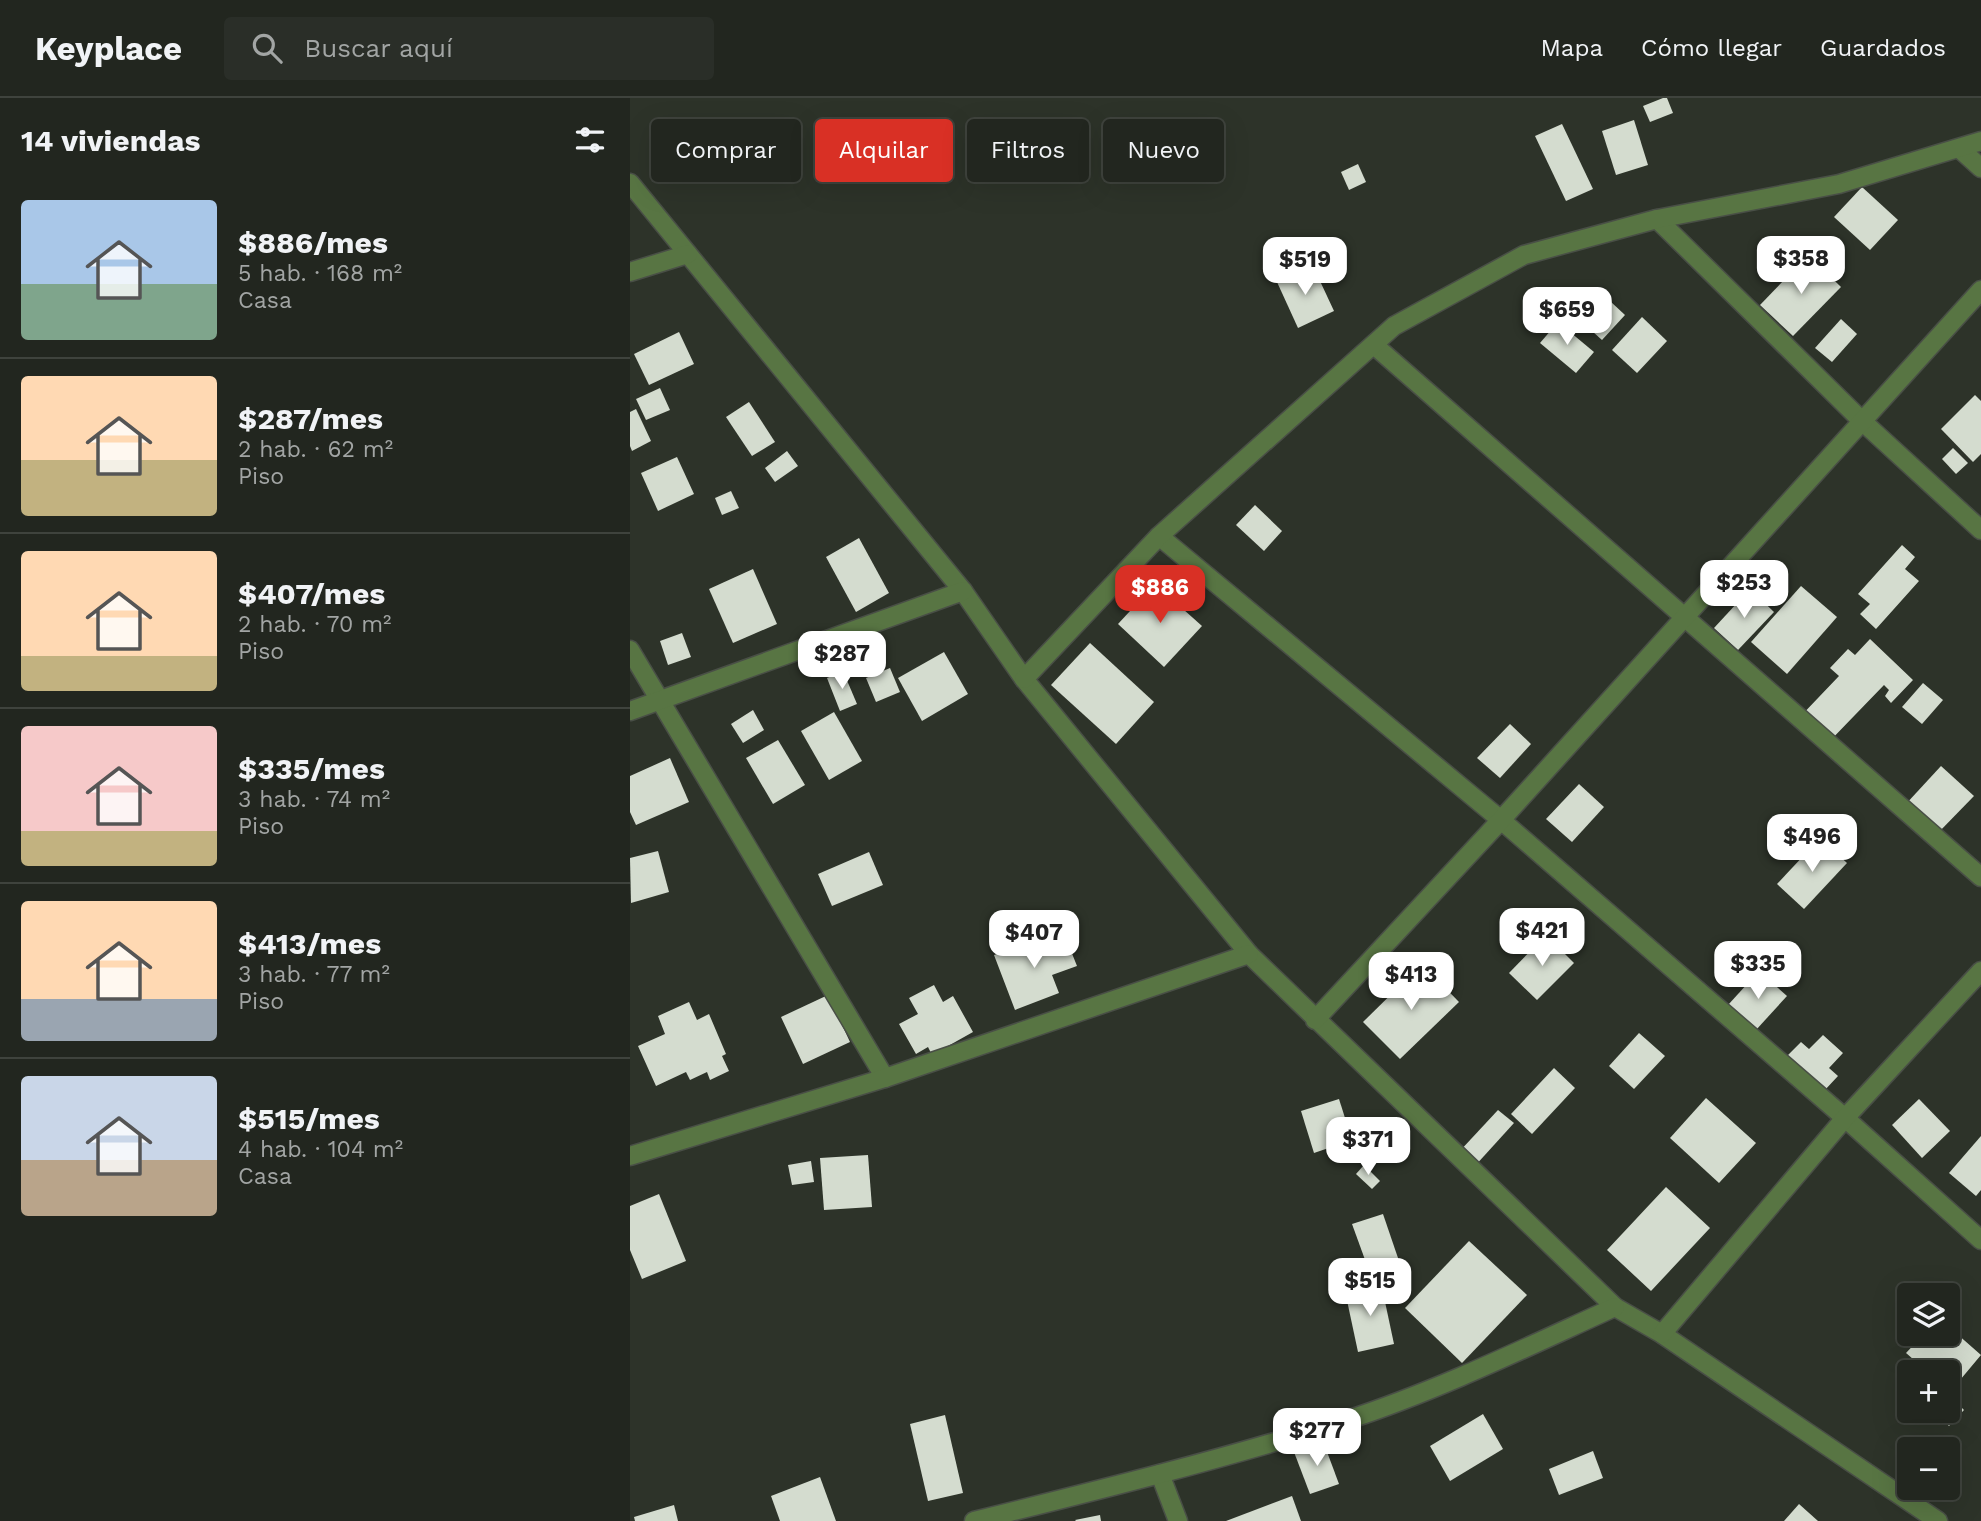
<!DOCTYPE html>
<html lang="es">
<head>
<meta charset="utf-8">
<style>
	:root { --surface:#22261f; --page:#2a2e28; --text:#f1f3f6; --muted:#a2a5a4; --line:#3f433d; --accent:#d93025 }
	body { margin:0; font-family:"Work Sans",sans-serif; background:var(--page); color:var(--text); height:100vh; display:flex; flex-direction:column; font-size:26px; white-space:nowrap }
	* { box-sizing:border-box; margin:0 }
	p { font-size:23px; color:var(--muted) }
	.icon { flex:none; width:38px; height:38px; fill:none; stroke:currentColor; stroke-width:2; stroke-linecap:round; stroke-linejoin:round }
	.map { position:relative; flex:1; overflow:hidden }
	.drawer { display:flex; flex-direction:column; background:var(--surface); width:630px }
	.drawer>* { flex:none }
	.guide { position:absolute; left:21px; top:21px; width:665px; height:63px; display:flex; gap:14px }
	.tools { position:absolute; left:1267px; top:1185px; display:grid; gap:14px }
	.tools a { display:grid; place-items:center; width:63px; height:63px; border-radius:7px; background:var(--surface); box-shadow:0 7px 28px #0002,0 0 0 2px var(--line); font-size:35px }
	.price { position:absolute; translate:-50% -60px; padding:0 16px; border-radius:14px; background:#fff; color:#222; font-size:23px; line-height:46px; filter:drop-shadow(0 2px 4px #0008) }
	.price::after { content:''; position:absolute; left:50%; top:42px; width:21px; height:16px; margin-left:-10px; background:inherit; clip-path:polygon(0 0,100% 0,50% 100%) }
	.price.selected { background:var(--accent); color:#fff }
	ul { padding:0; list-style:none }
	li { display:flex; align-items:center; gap:21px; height:175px; padding:0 21px }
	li+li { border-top:2px solid var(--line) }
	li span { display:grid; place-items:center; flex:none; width:196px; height:140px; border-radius:7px; color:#555 }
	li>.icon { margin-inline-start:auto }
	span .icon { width:84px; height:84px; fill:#fffc; stroke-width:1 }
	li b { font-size:30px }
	h2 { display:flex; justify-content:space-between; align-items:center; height:84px; padding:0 21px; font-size:30px }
	.pill { padding:0 24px; border-radius:7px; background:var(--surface); box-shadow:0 7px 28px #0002,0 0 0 2px var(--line); font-size:24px; line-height:63px }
	.pill.selected { background:var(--accent); color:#fff }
	header { display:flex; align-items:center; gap:42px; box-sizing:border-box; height:98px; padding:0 35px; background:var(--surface); border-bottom:2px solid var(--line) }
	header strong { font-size:33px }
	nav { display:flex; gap:38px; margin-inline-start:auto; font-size:24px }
	.search { width:490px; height:63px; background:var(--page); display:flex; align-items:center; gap:18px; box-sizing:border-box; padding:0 24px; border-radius:7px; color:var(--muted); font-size:26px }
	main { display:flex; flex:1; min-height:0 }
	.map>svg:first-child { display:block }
</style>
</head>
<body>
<header>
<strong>Keyplace</strong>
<div class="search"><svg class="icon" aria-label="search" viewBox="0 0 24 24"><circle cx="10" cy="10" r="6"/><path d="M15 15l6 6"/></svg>Buscar aquí</div>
<nav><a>Mapa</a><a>Cómo llegar</a><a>Guardados</a></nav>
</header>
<main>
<section class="drawer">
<h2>14 viviendas<svg class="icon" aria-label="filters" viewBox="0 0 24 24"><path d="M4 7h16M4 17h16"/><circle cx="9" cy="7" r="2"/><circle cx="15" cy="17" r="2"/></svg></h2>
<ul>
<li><span style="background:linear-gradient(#a9c7e8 60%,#7fa58c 0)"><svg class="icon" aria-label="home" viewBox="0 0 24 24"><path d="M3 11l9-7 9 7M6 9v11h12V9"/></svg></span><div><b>$886/mes</b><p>5 hab. · 168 m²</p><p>Casa</p></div></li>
<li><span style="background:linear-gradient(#ffd9b3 60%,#c2b280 0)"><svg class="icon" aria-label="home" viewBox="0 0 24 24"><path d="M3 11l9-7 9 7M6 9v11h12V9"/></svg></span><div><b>$287/mes</b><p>2 hab. · 62 m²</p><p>Piso</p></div></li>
<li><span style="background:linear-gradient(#ffd9b3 75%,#c2b280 0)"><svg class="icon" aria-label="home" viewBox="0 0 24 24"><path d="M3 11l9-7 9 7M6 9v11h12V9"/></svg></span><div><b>$407/mes</b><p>2 hab. · 70 m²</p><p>Piso</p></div></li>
<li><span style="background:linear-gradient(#f6c9c9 75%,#c2b280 0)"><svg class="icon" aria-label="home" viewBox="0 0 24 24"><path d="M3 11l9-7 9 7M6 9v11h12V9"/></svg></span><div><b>$335/mes</b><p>3 hab. · 74 m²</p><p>Piso</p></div></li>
<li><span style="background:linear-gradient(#ffd9b3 70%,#9aa5b1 0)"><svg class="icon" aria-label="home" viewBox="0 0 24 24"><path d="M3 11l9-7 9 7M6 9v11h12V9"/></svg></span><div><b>$413/mes</b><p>3 hab. · 77 m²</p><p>Piso</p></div></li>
<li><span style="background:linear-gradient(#c9d6e8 60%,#b9a48a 0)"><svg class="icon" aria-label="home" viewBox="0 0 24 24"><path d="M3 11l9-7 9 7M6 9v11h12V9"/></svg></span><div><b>$515/mes</b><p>4 hab. · 104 m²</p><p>Casa</p></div></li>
</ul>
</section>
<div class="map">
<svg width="1351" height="1423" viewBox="0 0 1351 1423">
	<rect width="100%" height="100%" fill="#2d3329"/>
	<g fill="#d4dccf">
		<polygon points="1033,0 1037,0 1043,15 1020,24 1013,8"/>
		<polygon points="1004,22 1018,67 986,77 972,33"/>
		<polygon points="932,26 963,91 936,103 905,38"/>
		<polygon points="728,66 736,84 719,92 711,74"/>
		<polygon points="1232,89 1268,122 1240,152 1204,119"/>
		<polygon points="1178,157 1211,189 1163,238 1130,207"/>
		<polygon points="683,168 704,213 668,230 647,184"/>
		<polygon points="966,190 995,217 972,242 943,216"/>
		<polygon points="1012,219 1037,243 1007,275 982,252"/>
		<polygon points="1211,221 1227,236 1202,264 1185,250"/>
		<polygon points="928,224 964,254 946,275 910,245"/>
		<polygon points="49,234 64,266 19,287 4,256"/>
		<polygon points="30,290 40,312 16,322 6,301"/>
		<polygon points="1345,297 1351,303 1351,356 1343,364 1311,331"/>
		<polygon points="119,304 145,344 122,358 96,319"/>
		<polygon points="6,311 21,343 2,353 0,348 0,314"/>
		<polygon points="1323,350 1338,365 1326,376 1312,361"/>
		<polygon points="157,353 168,368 145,384 135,370"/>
		<polygon points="47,359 64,396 28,413 11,375"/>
		<polygon points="101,393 109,410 92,417 85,400"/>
		<polygon points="625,407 652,433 634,453 606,427"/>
		<polygon points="229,440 259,495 226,514 196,459"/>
		<polygon points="1272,447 1285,459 1275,471 1289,483 1246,531 1230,516 1240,506 1228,496"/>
		<polygon points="123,471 147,526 103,545 79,491"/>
		<polygon points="525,486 572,528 534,569 488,526"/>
		<polygon points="1171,488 1207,519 1157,576 1121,544"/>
		<polygon points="1120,491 1144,514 1108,552 1084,530"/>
		<polygon points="52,535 61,559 38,567 30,543"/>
		<polygon points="1240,541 1283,582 1261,605 1255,598 1259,592 1254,587 1195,648 1167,622 1209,578 1200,570 1218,551 1225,557"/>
		<polygon points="460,545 524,604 486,646 421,587"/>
		<polygon points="314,554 338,596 292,623 268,580"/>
		<polygon points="260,570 270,594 246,604 236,580"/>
		<polygon points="213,573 227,606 210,613 197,580"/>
		<polygon points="1293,585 1313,602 1292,626 1272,609"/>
		<polygon points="123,612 134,632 113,645 101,626"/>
		<polygon points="204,614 232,663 199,682 171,633"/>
		<polygon points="880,626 901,646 870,680 847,660"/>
		<polygon points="148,642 175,687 143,706 116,660"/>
		<polygon points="40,660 59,704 6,727 0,714 0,678"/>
		<polygon points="1311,668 1344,698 1307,736 1275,707"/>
		<polygon points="949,686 974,709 942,744 916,721"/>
		<polygon points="1190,740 1217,765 1174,811 1147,786"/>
		<polygon points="28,753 39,794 1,805 0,760"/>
		<polygon points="239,754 253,787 202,808 188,776"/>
		<polygon points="916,837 944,865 907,902 879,875"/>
		<polygon points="435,838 447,868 422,877 429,895 385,912 364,857 408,840 411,847"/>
		<polygon points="792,866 829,904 770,961 733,924"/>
		<polygon points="1129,873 1157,898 1126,932 1098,907"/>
		<polygon points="304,887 313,904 323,898 343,934 302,957 298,949 286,956 269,926 288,916 279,900"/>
		<polygon points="198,897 220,944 173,966 151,919"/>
		<polygon points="59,904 67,922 79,916 96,956 92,958 99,973 80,982 77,974 60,982 56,974 26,988 8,948 35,936 28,918"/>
		<polygon points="1009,935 1035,958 1004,991 979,968"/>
		<polygon points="1193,937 1213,955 1199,970 1208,978 1194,993 1156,959 1171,944 1179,951"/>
		<polygon points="924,970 945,990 902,1036 881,1016"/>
		<polygon points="1076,1000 1126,1045 1089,1085 1040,1040"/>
		<polygon points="709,1001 722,1042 684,1055 671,1013"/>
		<polygon points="1289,1001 1320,1033 1292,1060 1262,1027"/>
		<polygon points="868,1012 884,1025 844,1069 828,1055"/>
		<polygon points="1351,1038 1351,1092 1346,1098 1319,1075"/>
		<polygon points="238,1057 242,1109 194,1112 190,1060"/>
		<polygon points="181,1063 184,1084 162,1087 158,1067"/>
		<polygon points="734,1067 750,1083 742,1091 726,1076"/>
		<polygon points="1036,1089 1080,1130 1021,1193 977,1152"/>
		<polygon points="29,1096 56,1163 12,1181 0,1152 0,1108"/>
		<polygon points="753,1116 768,1160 738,1170 722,1126"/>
		<polygon points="839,1143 897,1197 832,1265 775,1210"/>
		<polygon points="751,1185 764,1246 728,1254 715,1193"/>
		<polygon points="1318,1228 1351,1257 1320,1294 1318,1292 1318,1274 1298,1274 1276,1255 1294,1236 1318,1236"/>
		<polygon points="1318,1296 1334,1312 1319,1328 1303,1312 1318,1312"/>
		<polygon points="853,1316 873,1351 820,1383 800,1348"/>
		<polygon points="315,1317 333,1395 298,1403 280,1326"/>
		<polygon points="693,1343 709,1386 680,1396 664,1354"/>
		<polygon points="963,1353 973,1380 929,1397 919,1371"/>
		<polygon points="190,1379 206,1423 150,1423 141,1398"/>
		<polygon points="662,1398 671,1423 596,1423"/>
		<polygon points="1169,1406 1188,1423 1154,1423"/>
		<polygon points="44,1407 48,1423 5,1423 4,1419"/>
		<polygon points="470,1417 471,1423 446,1423 445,1422"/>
	</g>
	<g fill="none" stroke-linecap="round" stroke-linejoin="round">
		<defs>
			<g id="minor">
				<polyline points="1330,51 1351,70"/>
				<polyline points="0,85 333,493 394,581 619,856 985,1209 1032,1236 1308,1423"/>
				<polyline points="1027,121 1232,323 1351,432"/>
				<polyline points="0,174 58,156"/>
				<polyline points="744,247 1351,779"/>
				<polyline points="529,438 871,722 1215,1020 1351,1142"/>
				<polyline points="0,552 255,980"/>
				<polyline points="394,581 529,438 764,228 894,157 1027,121 1209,86 1351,43"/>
				<polyline points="0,613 333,493"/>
				<polyline points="685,922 871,722 1351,192"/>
				<polyline points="0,1058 255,980 619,856"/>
				<polyline points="1032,1236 1215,1020 1351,873"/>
				<polyline points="530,1376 548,1423"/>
				<path d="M344,1423C469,1392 594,1361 717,1322C809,1292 897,1249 985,1209"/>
			</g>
		</defs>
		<use href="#minor" stroke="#494f46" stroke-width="21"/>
		<use href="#minor" stroke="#587543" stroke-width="18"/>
	</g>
</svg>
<div class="tools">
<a><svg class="icon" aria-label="layers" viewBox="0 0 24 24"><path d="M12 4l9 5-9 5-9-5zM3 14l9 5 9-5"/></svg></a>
<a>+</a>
<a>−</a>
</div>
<b class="price" style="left:1171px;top:198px">$358</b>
<b class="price" style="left:675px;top:199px">$519</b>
<b class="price" style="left:937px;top:249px">$659</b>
<b class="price" style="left:1114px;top:522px">$253</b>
<b class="price selected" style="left:530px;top:527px">$886</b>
<b class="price" style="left:212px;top:593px">$287</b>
<b class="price" style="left:1182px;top:776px">$496</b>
<b class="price" style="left:912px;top:870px">$421</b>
<b class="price" style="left:404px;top:872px">$407</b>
<b class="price" style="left:1128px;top:903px">$335</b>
<b class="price" style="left:781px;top:914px">$413</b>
<b class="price" style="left:738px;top:1079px">$371</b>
<b class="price" style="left:740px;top:1220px">$515</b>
<b class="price" style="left:687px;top:1370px">$277</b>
<div class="guide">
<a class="pill">Comprar</a>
<a class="pill selected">Alquilar</a>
<a class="pill">Filtros</a>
<a class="pill">Nuevo</a>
</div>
</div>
</main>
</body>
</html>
